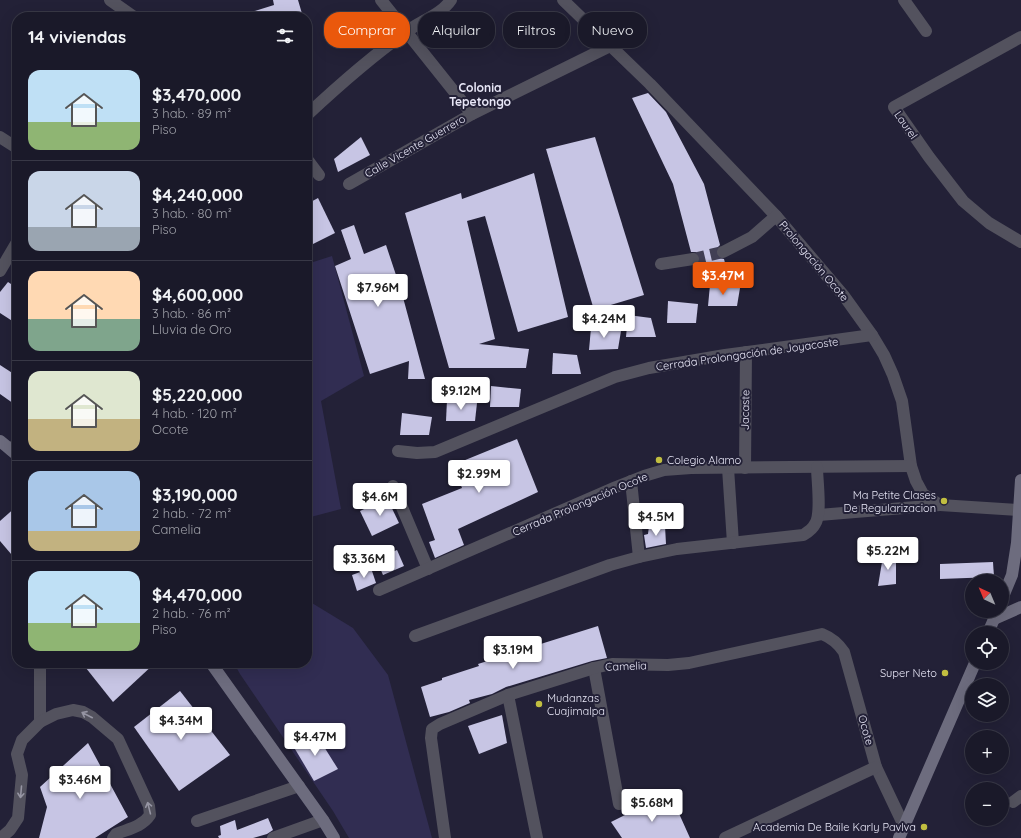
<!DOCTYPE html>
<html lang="es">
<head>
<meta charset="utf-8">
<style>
	:root { --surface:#1a1929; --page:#272635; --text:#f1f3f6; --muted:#9fa0a8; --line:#383846; --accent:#ea580c }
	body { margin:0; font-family:Quicksand,sans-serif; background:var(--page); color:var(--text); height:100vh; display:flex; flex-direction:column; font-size:15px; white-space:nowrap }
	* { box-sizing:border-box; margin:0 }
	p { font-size:13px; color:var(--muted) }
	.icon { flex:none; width:22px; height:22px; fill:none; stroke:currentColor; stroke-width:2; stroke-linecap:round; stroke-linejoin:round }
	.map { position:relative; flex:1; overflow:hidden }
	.sheet { position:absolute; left:12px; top:12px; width:300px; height:656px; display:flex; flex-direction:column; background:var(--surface); border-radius:16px; box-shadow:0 4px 16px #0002,0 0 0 1px var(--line) }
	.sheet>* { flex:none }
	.banner { position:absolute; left:324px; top:12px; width:380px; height:36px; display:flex; gap:8px }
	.needle { width:26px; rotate:316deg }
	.tools { position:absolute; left:965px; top:574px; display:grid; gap:8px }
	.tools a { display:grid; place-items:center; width:44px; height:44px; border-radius:50%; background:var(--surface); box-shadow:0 4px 16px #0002,0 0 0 1px var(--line); font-size:20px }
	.price { position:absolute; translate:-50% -34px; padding:0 9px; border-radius:4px; background:#fff; color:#222; font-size:13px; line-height:26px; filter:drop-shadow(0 1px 2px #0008) }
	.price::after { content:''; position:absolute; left:50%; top:24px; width:12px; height:9px; margin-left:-6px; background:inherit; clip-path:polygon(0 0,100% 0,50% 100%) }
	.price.selected { background:var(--accent); color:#fff }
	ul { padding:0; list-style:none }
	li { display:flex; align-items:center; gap:12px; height:100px; padding:0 16px }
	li+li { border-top:1px solid var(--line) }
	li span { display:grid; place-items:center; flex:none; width:112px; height:80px; border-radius:12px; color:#555 }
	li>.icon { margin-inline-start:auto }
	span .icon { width:48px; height:48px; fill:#fffc; stroke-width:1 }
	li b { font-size:17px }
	h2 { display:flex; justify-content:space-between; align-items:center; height:48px; padding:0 16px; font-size:17px }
	.pill { padding:0 14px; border-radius:16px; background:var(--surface); box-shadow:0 4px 16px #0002,0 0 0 1px var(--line); font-size:14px; line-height:36px }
	.pill.selected { background:var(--accent); color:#fff }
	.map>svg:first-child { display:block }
</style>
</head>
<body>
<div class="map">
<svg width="1021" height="838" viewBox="0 0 1021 838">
	<rect width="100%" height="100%" fill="#232137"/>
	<g fill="#312d52">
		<polygon points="332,256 364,376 321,401 341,509 307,518 307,264"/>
		<polygon points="307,600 353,628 388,675 432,838 349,838 333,811 240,674 234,663 307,663"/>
	</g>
	<g fill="#c7c5e4">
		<polygon points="273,0 298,0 303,17 245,17 245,14 274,5"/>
		<polygon points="648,93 666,112 704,184 720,245 717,248 716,255 719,258 724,259 726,267 697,274 695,266 700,262 700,257 696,252 691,252 673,184 632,98"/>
		<polygon points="361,137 370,155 338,172 334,159"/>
		<polygon points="595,137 644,295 594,310 546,149"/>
		<polygon points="534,173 568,317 518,332 485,216 467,221 495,339 479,344 529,349 526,368 449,368 405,213 461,193 462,199"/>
		<polygon points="318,198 335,233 307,247 307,204"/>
		<polygon points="354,225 364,254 386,245 401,290 425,379 408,379 409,361 370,374 335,266 351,259 341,230"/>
		<polygon points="8,282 17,288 17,324 0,313 0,292"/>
		<polygon points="710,285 740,288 737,306 708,306"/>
		<polygon points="668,301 698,304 696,323 667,323"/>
		<polygon points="628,315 651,318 656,337 626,337"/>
		<polygon points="591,328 621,331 618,349 589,350"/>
		<polygon points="553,353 577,355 581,374 552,374"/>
		<polygon points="0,365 17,376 17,406 0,394"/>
		<polygon points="491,386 521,389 519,407 490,407"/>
		<polygon points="447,400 477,403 475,421 446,421"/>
		<polygon points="402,413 432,417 429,435 400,435"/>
		<polygon points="517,439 538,492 458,529 464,545 435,558 429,542 435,540 422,504 462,488 453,465"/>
		<polygon points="387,498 399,523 372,536 360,511"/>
		<polygon points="17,506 17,561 0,541 0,521"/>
		<polygon points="649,526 665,526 666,544 646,548 644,535 648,534"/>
		<polygon points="397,550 404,566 383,575 376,559"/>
		<polygon points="896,554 896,584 878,586 883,556"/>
		<polygon points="993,562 994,577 940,579 940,564"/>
		<polygon points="371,568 376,583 357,591 352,575"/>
		<polygon points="598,626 607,658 592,661 506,687 492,694 469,700 470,703 449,712 430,717 421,687 442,680 442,678 479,666 478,664 512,653"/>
		<polygon points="82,663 155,663 113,702"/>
		<polygon points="180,691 230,755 179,791 134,727"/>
		<polygon points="502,715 507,743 479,754 468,726"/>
		<polygon points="316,734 338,769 314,781 292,744"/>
		<polygon points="88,743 128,817 95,838 39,838 47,807 40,787"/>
		<polygon points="672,798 690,838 622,838 611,822 653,801 656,807"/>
		<polygon points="268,818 273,830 267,834 253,838 219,838 218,836 221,835 220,826 235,820 237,830"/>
	</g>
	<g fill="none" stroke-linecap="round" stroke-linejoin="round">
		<polyline stroke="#413f54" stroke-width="12" stroke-dasharray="12 6" stroke-linecap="butt" points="693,259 723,252"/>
		<g stroke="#53525e" stroke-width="12">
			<polyline points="110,0 134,17"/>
			<polyline points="381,0 472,114"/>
			<polyline points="563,0 650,84 776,216 844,296 872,335 884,355 893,375 902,401 911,466 916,481 923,494 940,505 1019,510"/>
			<polyline points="904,0 926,31"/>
			<polyline points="1021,37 894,107 929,157 963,201 989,223 1021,242"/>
			<path d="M307,115C338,86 371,57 406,32C420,21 441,15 451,0"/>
			<polyline points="0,137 17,148"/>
			<polyline points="307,159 319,175"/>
			<polyline points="349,184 472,114 610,46"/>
			<polyline points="723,252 752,237 776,216"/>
			<polyline points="661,264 693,259"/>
			<polyline points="0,271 17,242"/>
			<polyline points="11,450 17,443"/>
			<polyline points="398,451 417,453 435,452 615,377 649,368 725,355 872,335"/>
			<polyline points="728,468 733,543"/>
			<polyline points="745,468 746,352"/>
			<polyline points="631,481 639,557"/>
			<polyline points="393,486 428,569"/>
			<polyline points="819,515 940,505"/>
			<polyline points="379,590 616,487 644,476 664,470 691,468 911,466"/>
			<path d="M415,636L610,565L639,557L677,549L803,535C808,532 812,530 815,524C822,514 817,480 817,467"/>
			<polyline points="594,668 619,804"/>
			<polyline points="508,695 537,838"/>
			<polyline points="40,722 40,663"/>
			<polyline points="1013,802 1021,796"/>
			<polyline points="197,821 299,786"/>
			<path d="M1,838L10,830L18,818L22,775L17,754L22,740L40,722L56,714L73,710L83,712L92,717L118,739L149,806L150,815C142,827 128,829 116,834L113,838"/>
			<polyline points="273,838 323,820"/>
			<path d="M445,838L431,738L432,729L440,724L508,695L594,668L612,664L668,665L689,663L822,634C832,638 838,643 844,652L876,767L904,826"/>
			<polyline points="725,838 876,767"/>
		</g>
		<g stroke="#6d6c7e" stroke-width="12">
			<polyline points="0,441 17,455"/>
			<polyline points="1002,599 1012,575 1017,543 1021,480"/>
			<polyline points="994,619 1021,607"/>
			<polyline points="988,633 997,612"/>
			<polyline points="211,663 323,820 334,838"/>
			<polyline points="899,838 975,663"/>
		</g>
	</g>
	<defs><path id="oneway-shaft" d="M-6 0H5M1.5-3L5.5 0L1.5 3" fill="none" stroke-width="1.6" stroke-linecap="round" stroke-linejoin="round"/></defs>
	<g stroke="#9695a3">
		<use href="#oneway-shaft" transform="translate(87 715) rotate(-153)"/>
		<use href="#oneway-shaft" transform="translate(21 792) rotate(95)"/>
		<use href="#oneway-shaft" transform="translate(149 808) rotate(-104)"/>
	</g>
	<g fill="#c1be40" stroke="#232137" stroke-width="1.5">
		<circle cx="659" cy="460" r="4"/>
		<circle cx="944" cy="501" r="4"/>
		<circle cx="945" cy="673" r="4"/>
		<circle cx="539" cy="704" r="4"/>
		<circle cx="924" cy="827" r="4"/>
	</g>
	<g text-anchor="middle" stroke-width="4" stroke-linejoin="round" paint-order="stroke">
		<g font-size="11" fill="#e8e7f7" stroke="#232137">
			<text transform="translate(906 125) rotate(55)" y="4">Laurel</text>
			<text transform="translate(415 146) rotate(-30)" y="4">Calle Vicente Guerrero</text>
			<text transform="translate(814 261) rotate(50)" y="4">Prolongación Ocote</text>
			<text transform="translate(747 354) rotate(-8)" y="4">Cerrada Prolongación de Joyacoste</text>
			<text transform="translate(745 410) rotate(-89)" y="4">Jacaste</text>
			<text transform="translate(580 504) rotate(-23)" y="4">Cerrada Prolongación Ocote</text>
			<text transform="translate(626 666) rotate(-2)" y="4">Camelia</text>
			<text transform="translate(866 730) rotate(74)" y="4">Ocote</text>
		</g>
		<g font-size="11" fill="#e8e7f7" stroke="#232137" text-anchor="end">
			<text x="667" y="464" text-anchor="start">Colegio Alamo</text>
			<text x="936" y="499">Ma Petite Clases<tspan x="936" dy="13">De Regularizacion</tspan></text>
			<text x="937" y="677">Super Neto</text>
			<text x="547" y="702" text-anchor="start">Mudanzas<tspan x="547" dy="13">Cuajimalpa</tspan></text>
			<text x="916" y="831">Academia De Baile Karly Pavlva</text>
		</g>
		<g font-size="12" font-weight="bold" fill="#e8e7f7" stroke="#232137">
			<text x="480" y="92">Colonia<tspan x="480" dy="14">Tepetongo</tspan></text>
		</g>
	</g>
</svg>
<div class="tools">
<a><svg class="needle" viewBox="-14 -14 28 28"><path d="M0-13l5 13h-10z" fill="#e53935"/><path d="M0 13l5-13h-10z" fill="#9fa0a8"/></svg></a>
<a><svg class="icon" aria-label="locate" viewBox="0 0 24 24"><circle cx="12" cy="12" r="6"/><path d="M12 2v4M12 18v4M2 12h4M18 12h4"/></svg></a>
<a><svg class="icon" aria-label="layers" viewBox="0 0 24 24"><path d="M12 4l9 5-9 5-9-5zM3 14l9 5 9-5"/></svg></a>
<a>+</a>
<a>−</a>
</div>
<b class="price selected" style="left:723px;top:296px">$3.47M</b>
<b class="price" style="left:378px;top:308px">$7.96M</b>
<b class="price" style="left:604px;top:339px">$4.24M</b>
<b class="price" style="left:461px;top:411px">$9.12M</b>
<b class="price" style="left:479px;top:494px">$2.99M</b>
<b class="price" style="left:380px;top:517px">$4.6M</b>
<b class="price" style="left:656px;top:537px">$4.5M</b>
<b class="price" style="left:888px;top:571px">$5.22M</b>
<b class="price" style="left:364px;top:579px">$3.36M</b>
<b class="price" style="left:513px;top:670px">$3.19M</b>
<b class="price" style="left:181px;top:741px">$4.34M</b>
<b class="price" style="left:315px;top:757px">$4.47M</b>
<b class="price" style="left:80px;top:800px">$3.46M</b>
<b class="price" style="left:652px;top:823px">$5.68M</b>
<div class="banner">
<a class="pill selected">Comprar</a>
<a class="pill">Alquilar</a>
<a class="pill">Filtros</a>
<a class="pill">Nuevo</a>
</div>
<section class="sheet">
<h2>14 viviendas<svg class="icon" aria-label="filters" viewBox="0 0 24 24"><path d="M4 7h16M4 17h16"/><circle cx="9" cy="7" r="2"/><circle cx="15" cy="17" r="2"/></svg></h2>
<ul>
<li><span style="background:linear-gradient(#bfe0f5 65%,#8fb573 0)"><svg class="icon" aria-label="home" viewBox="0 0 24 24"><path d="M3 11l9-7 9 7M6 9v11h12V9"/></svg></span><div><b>$3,470,000</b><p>3 hab. · 89 m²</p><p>Piso</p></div></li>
<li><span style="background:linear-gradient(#c9d6e8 70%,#9aa5b1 0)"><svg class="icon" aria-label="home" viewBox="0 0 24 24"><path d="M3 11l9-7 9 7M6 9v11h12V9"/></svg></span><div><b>$4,240,000</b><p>3 hab. · 80 m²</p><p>Piso</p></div></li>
<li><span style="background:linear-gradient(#ffd9b3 60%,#7fa58c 0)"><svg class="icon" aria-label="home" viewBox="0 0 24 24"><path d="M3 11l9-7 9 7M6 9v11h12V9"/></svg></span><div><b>$4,600,000</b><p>3 hab. · 86 m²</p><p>Lluvia de Oro</p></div></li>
<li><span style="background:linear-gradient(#dfe7d0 60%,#c2b280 0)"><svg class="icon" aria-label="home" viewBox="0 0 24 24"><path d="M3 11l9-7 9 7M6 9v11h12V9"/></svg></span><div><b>$5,220,000</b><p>4 hab. · 120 m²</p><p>Ocote</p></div></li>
<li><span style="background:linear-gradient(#a9c7e8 75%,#c2b280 0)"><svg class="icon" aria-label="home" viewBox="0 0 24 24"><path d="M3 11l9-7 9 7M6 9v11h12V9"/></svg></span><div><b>$3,190,000</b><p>2 hab. · 72 m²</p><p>Camelia</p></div></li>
<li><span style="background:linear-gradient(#bfe0f5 65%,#8fb573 0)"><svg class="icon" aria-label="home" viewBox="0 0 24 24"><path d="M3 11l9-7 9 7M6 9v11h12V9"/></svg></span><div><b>$4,470,000</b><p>2 hab. · 76 m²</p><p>Piso</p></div></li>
</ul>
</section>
</div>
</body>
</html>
